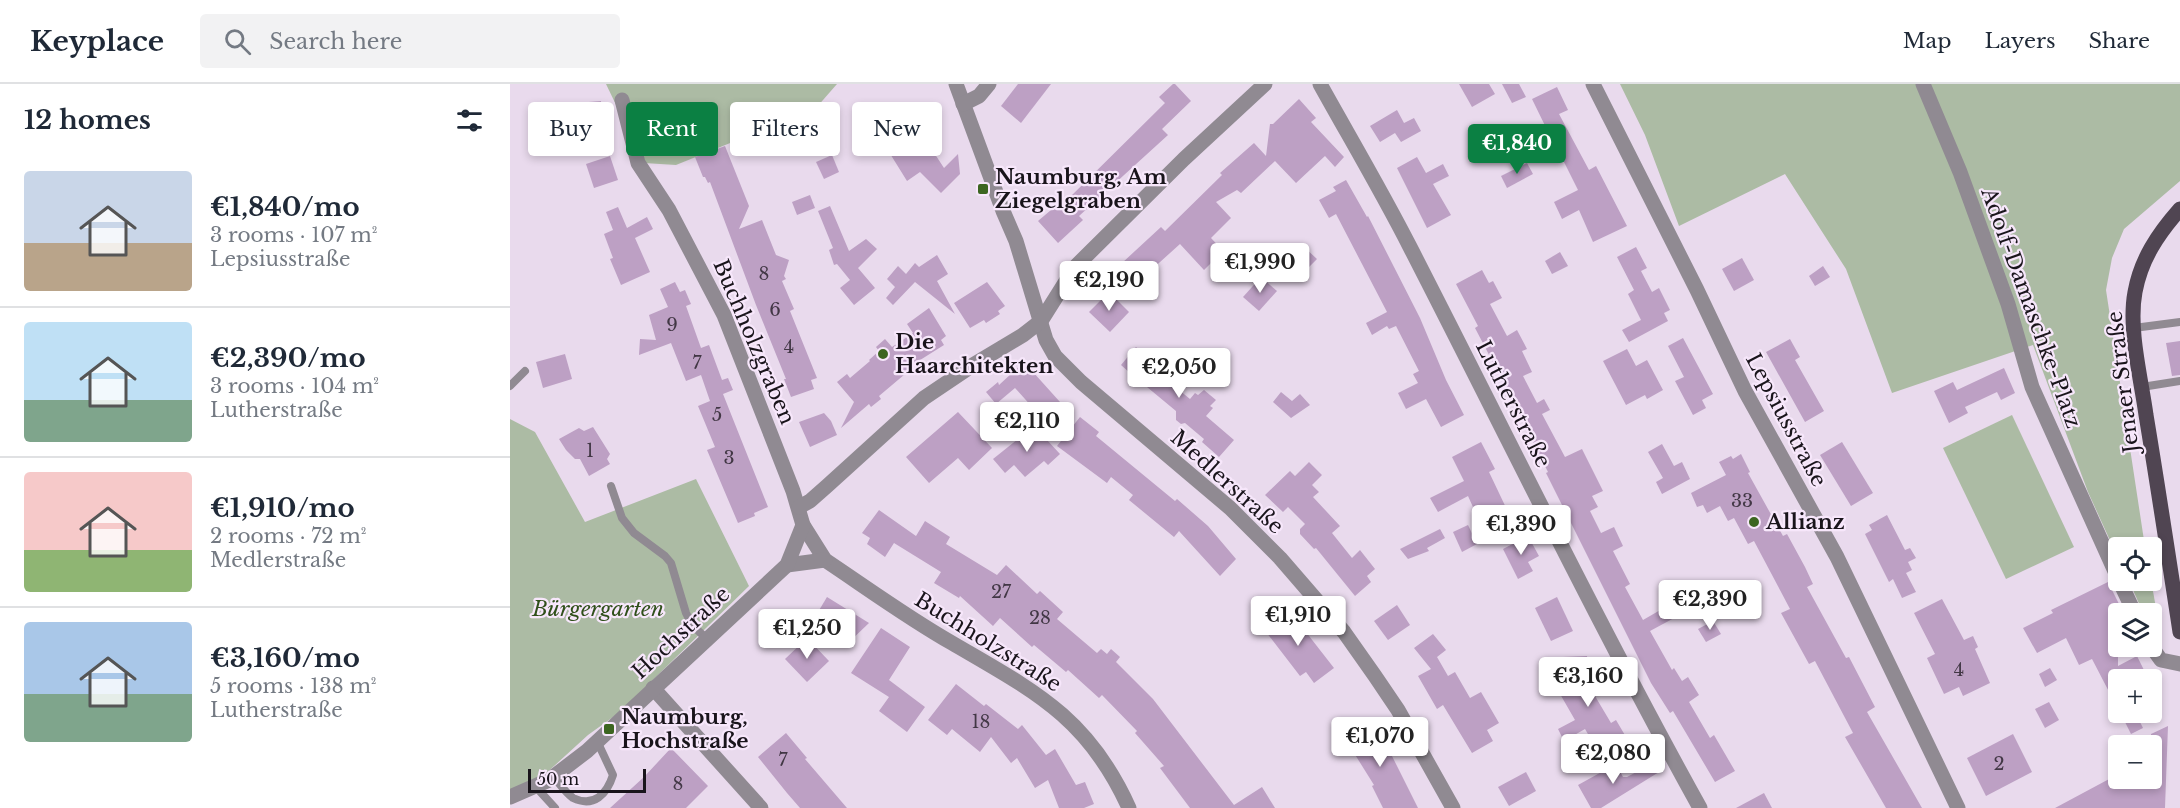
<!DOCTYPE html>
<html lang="en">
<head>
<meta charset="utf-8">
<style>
	:root { --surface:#fff; --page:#f2f2f3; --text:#1f2937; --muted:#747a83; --line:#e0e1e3; --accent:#0b8043 }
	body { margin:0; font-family:"Libre Baskerville",serif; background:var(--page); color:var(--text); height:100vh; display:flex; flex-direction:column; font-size:22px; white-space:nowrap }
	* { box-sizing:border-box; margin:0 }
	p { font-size:20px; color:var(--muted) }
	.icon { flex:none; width:33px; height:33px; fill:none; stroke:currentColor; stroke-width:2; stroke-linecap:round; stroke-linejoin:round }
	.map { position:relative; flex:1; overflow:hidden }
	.sheet { display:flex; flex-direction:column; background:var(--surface); width:510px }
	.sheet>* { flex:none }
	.top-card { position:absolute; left:18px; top:18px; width:570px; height:54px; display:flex; gap:12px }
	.buttons { position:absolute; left:1598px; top:453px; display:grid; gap:12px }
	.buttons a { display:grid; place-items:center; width:54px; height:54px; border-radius:6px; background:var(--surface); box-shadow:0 3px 9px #0003; font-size:30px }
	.scale { position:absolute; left:18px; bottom:15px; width:118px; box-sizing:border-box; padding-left:6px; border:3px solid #19141b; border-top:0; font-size:16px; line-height:21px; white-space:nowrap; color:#19141b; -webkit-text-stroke:4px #f7e7fb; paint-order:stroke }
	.price { position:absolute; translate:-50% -51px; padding:0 14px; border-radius:6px; background:#fff; color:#222; font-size:20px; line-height:39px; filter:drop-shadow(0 2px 3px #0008) }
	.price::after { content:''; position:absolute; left:50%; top:36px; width:18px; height:14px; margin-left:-9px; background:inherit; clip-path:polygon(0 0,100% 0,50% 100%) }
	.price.on { background:var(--accent); color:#fff }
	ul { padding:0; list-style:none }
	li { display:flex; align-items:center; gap:18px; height:150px; padding:0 24px }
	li+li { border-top:2px solid var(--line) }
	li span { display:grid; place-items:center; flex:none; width:168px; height:120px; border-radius:6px; color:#555 }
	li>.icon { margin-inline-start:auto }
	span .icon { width:72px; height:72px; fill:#fffc; stroke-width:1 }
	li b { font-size:26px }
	h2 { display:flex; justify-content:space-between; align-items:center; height:72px; padding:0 24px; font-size:26px }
	.tag { padding:0 21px; border-radius:6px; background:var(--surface); box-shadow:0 3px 9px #0003; font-size:21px; line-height:54px }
	.tag.on { background:var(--accent); color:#fff }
	header { display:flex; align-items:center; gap:36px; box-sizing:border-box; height:84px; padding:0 30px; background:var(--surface); border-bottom:2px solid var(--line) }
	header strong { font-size:28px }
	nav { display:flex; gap:33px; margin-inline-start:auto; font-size:21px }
	.search { width:420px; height:54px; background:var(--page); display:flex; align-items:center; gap:15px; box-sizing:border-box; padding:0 21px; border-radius:6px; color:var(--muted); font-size:22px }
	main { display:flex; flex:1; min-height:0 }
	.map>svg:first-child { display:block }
</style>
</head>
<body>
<header>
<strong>Keyplace</strong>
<div class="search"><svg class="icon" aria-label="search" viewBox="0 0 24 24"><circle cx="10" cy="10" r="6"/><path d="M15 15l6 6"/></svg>Search here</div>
<nav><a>Map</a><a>Layers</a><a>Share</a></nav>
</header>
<main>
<section class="sheet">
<h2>12 homes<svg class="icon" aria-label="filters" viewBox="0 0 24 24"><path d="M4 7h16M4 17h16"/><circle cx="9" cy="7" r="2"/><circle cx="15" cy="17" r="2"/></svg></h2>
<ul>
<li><span style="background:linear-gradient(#c9d6e8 60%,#b9a48a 0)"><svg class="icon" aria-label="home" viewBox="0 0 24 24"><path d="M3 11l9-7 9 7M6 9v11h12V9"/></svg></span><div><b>€1,840/mo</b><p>3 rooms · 107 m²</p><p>Lepsiusstraße</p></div></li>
<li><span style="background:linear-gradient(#bfe0f5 65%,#7fa58c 0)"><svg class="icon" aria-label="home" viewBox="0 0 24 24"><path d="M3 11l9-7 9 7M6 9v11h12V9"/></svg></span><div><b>€2,390/mo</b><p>3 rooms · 104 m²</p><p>Lutherstraße</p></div></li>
<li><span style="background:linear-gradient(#f6c9c9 65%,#8fb573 0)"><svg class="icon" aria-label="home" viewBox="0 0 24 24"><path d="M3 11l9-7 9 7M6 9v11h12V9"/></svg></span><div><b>€1,910/mo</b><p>2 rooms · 72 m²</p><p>Medlerstraße</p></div></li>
<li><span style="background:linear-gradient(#a9c7e8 60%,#7fa58c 0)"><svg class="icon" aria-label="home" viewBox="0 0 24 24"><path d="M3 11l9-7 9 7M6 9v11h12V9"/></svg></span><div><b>€3,160/mo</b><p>5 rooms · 138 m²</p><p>Lutherstraße</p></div></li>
</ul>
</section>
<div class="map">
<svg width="1670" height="724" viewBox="0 0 1670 724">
	<rect width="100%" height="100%" fill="#e9daed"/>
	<g fill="#acbba4">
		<polygon points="96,0 327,0 306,24 166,81 134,79"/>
		<polygon points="1110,0 1670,0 1670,97 1614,145 1602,174 1596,206 1635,463 1608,464 1608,474 1578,408 1523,261 1382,309 1336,185 1275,90 1169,142 1135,51"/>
		<polygon points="1502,331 1564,463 1496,495 1433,364"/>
		<polygon points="0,335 25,348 75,438 186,395 239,502 110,628 78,651 32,693 0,708"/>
		<polygon points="1641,496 1646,524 1631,524 1619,497"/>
	</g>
	<g fill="#bda0c4">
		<polygon points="508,0 541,0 511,39 491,22"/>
		<polygon points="663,0 665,0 681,17 652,45 658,51 569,132 573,136 548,159 528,137 554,115 556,117 655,19 649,13"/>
		<polygon points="949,0 979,0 985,10 962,23"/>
		<polygon points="992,0 1009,0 1016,13 1002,19"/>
		<polygon points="1047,3 1058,26 1049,30 1079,86 1086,82 1117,142 1083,158 1069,126 1052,135 1044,118 1068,106 1052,74 1047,77 1037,59 1042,56 1022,15"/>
		<polygon points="789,15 806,34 801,38 834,73 825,83 815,72 786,99 765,77 731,109 727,106 706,118 721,134 701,154 718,172 706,184 701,179 694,186 670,160 629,197 612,179 651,143 655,147 712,91 710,89 744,59 756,72 760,40 763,40"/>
		<polygon points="91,17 93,43 56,46 54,20"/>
		<polygon points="887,26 894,39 904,34 911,47 891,58 885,49 870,58 860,42"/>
		<polygon points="317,48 323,61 308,67 302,54"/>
		<polygon points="415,55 434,84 448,70 450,90 431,109 410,88 397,97 379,68 397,56 403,63"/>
		<polygon points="215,62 239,122 229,145 252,136 266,171 279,176 274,192 276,195 272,197 284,225 280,227 307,294 301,296 304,305 281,313 274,295 276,295 246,221 200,98 198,99 195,93 193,93 185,73"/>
		<polygon points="322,71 329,88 314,95 306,78"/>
		<polygon points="100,72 108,96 84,104 76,80"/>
		<polygon points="907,73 916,89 933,80 939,92 923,100 941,131 917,144 887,84"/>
		<polygon points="1017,79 1023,90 997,104 991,92"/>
		<polygon points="836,96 857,133 858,132 910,234 936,296 954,331 931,343 916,315 896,325 888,309 908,299 903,290 909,287 886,242 879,245 877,242 862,251 856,239 877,228 826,130 819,134 809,116 826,107 823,103"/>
		<polygon points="300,111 305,124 287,131 282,118"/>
		<polygon points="320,122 339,167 356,155 367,165 348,184 365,204 344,221 330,204 340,196 327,180 324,181 319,166 323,164 308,127"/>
		<polygon points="108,123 117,144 137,133 143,145 125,154 140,188 111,201 100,175 103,174 94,150 103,146 96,128"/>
		<polygon points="783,159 788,164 790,162 794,163 807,175 792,190 772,172"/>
		<polygon points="1126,163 1137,184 1131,187 1142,208 1149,204 1160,226 1154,229 1158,237 1119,258 1112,246 1131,236 1118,210 1124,206 1107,173"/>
		<polygon points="1050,168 1058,182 1042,190 1035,177"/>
		<polygon points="427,171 438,190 427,197 445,230 405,198 383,221 376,214 385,203 377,195 388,182 396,190 405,179 409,183"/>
		<polygon points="1232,174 1244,196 1224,207 1212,185"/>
		<polygon points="1313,182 1320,193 1305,202 1299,192"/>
		<polygon points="972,186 979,199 983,197 992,214 980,220 997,252 1007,246 1017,265 1012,267 1022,288 1013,292 1027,319 1034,315 1040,326 1032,330 1055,373 1072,365 1093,407 1082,412 1088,423 1080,427 1091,449 1104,443 1113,462 1103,467 1120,500 1115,503 1133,536 1159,521 1166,533 1140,547 1162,586 1164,584 1172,597 1178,593 1189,611 1179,618 1200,654 1204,651 1225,687 1205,698 1163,627 1160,629 1141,599 1036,389 1038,388 1021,354 1022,353 965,244 968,242 946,200"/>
		<polygon points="751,193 767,207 749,227 733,213"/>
		<polygon points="165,198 170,208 175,206 181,220 176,222 191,264 199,261 212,296 218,294 223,306 213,310 258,423 244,429 245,432 228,439 197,366 205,363 188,322 200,317 191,291 176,297 161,259 129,271 130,255 146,256 139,231 158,223 150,205"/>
		<polygon points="477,198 495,222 488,227 490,230 476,239 474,236 460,244 444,219"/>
		<polygon points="599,208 619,228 600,248 579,228"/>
		<polygon points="419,224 436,252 431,256 434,261 399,283 401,285 369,312 371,315 361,323 359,320 331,344 344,318 327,298 337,290 340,294 360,277 359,276 369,267 366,263 375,255 382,263 403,249 397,240"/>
		<polygon points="1173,254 1203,310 1192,316 1196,324 1183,331 1165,297 1174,293 1158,262"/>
		<polygon points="1280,255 1290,273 1285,276 1314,327 1295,338 1256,268"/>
		<polygon points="1670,257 1670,291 1662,292 1656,259"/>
		<polygon points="626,263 647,283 667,265 673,272 653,293 680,315 685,309 688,311 694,306 706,316 700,322 703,324 696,332 724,356 709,373 692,358 694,355 675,339 671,340 666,336 666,327 637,303 630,302 630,298 611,281"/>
		<polygon points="1117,265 1126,282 1137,276 1153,306 1137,315 1135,311 1116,321 1093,277"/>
		<polygon points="55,270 62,295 33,304 26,278"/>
		<polygon points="514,278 550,318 532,334 505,304 486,320 476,308 488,298 489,301"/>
		<polygon points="1494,284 1505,309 1491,316 1487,308 1455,323 1458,329 1439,339 1424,307 1443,298 1447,306"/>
		<polygon points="771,308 782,317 790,310 800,321 781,334 763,318"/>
		<polygon points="448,328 482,364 459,386 448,374 419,399 396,373"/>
		<polygon points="314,329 321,337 327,351 300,363 289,338"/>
		<polygon points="570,333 589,348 586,352 665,417 667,415 698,442 726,475 710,492 669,447 664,453 619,416 623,411 601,393 597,399 547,362"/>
		<polygon points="524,342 550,370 538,381 534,377 515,393 504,381 495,389 483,375"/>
		<polygon points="83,343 100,370 97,375 100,380 79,392 70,375 65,375 56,366 49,355 69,344 74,347"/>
		<polygon points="971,358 985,385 979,388 999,430 972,443 958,412 928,428 920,414 954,397 942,373"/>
		<polygon points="1332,358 1363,409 1341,422 1310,371"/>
		<polygon points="1152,360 1164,382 1172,378 1180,395 1152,410 1146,398 1153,394 1138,368"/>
		<polygon points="1231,370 1240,388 1238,389 1273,452 1277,450 1295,483 1303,500 1297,503 1336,574 1339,573 1365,623 1357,628 1412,724 1376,724 1335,653 1343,649 1305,577 1299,580 1271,529 1280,525 1244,457 1238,460 1224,434 1218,437 1210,422 1197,429 1193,421 1187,423 1181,409 1216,391 1209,378 1221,372 1223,375"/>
		<polygon points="799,378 812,391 802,401 809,408 803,413 830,442 822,449 842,474 850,466 865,485 857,492 861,498 845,512 806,464 804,465 790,450 790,445 795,440 778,423 773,428 755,411 780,387 785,392"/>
		<polygon points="369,426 406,452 415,437 440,453 436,460 487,491 496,481 527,510 530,507 553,528 547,535 587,569 591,565 597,570 601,565 610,573 606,578 643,615 724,721 752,703 765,724 680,724 650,684 654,682 625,649 627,647 592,611 589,614 558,586 556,588 524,561 522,563 490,534 483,542 450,512 449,514 424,499 431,488 384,459 375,473 357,460 360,454 352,449"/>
		<polygon points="1377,431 1395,466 1400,464 1406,474 1398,478 1402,486 1396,489 1406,508 1392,514 1383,495 1379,498 1355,450 1362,446 1359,441"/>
		<polygon points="958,441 967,460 952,468 943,448"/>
		<polygon points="930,445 935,454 917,464 919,467 898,475 890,465"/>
		<polygon points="1018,452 1029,472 1018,478 1023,487 1008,495 993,465"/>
		<polygon points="1598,498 1614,530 1608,530 1608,582 1627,572 1634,586 1616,596 1608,596 1608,625 1582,575 1569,581 1556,554 1527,569 1513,544 1543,529 1541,526"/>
		<polygon points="317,513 359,539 337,560 302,538"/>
		<polygon points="1047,513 1063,547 1041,557 1025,524"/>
		<polygon points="1432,515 1454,556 1463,552 1468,563 1465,565 1480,599 1453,612 1449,603 1434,610 1417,574 1425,570 1404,529"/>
		<polygon points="887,521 900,541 878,556 864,537"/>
		<polygon points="778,525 824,584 804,599 796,588 790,592 753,544"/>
		<polygon points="1203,537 1211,550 1196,558 1188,545"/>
		<polygon points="371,544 400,563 379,596 415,623 397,648 369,627 379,613 341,589"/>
		<polygon points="923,550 936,566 927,573 938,592 945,588 960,614 971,608 989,639 977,646 983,657 962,669 933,621 927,625 908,592 921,585 904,564"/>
		<polygon points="297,554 319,577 297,598 275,575"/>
		<polygon points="1077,572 1078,582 1093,607 1085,612 1101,639 1106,636 1119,658 1092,674 1075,645 1054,657 1048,645 1065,636 1046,603 1053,599 1053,573"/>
		<polygon points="1540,584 1547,596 1535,603 1529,590"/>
		<polygon points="446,600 474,622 476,620 508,645 512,641 536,671 545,665 566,701 575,698 584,720 574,724 549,724 538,696 525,704 507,674 501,679 481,653 470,668 442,645 437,651 418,636"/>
		<polygon points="1539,618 1549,636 1535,644 1525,625"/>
		<polygon points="1610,628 1625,628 1633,644 1621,650"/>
		<polygon points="861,637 879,666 908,724 873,724 862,702 864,701 834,653"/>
		<polygon points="1658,642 1655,724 1545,724 1601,694 1641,694 1641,650"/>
		<polygon points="276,649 297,674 295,675 337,724 290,724 277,709 248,673"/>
		<polygon points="1503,650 1522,688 1476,712 1457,674"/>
		<polygon points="161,664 198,702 176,724 100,724 134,693"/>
		<polygon points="1143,679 1149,688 1091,724 1081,724 1068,701 1106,680 1113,693 1117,693"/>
		<polygon points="1016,688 1026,707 999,722 988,703"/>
		<polygon points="1254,709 1262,724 1226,724"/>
	</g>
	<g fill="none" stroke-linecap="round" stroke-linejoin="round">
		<g stroke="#908a92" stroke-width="8">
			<polyline points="1624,244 1670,238"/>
			<polyline points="0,302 15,287"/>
			<polyline points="1632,303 1670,297"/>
			<polyline points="101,402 112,434 124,449 155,472 161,479 176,529 182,541 196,554"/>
			<path d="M43,692C49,699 55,708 63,714C84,724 97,710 103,691L87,657"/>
			<polyline points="25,702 45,724"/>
		</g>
		<g stroke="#908a92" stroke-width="15">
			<polyline points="446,0 493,127 506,157 536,256 545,272 571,298 720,424 770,474 834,548 865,592 888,626 943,724"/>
			<path d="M810,0C840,54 872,108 900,163C996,350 1088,540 1190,724"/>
			<polyline points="1083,0 1187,206 1235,307 1327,473 1448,724"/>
			<polyline points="1413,0 1450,88 1498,220 1522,303 1608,494"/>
			<path d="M112,16L128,79L159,126L214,231L283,407L293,441L315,476C357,504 398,534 442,559C524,607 578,633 619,724"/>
			<polyline points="453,20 469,12 479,0"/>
			<polyline points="289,423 300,417 317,402 414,314 463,281 513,251 531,237 565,183 674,75 755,0"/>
			<polyline points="277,481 315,476"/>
			<polyline points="1609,496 1625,530"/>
			<polyline points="1641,562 1651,576 1670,580"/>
			<polyline points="143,604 251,724"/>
			<polyline points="0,713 39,696 77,667 277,481 293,441"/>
		</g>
		<path stroke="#504552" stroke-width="15" d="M1670,125C1648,150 1631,175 1625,208C1618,245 1631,294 1636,331C1648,403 1659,476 1670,548"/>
	</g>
	<g fill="#3c6520" stroke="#f7e7fb" stroke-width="2">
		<rect x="467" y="99" width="12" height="12" rx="3"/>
		<circle cx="373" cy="270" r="6"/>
		<circle cx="1244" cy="438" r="6"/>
		<rect x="93" y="639" width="12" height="12" rx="3"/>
	</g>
	<g text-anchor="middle" stroke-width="4.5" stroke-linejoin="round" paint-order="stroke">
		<g font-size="18" fill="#423745">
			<text x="254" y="196">8</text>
			<text x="265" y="232">6</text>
			<text x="162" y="247">9</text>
			<text x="279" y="269">4</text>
			<text x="187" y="285">7</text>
			<text x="207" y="337">5</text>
			<text x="80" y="373">1</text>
			<text x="219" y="380">3</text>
			<text x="1232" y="423">33</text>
			<text x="491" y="514">27</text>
			<text x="530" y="540">28</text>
			<text x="1449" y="592">4</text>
			<text x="471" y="644">18</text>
			<text x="273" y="682">7</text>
			<text x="1489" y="686">2</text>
			<text x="168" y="706">8</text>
		</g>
		<g font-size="21" font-weight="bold" fill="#19141b" stroke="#f7e7fb" text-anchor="start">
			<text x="485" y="100">Naumburg, Am<tspan x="485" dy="24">Ziegelgraben</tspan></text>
			<text x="385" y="265">Die<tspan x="385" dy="24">Haarchitekten</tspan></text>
			<text x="1256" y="445">Allianz</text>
			<text x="111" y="640">Naumburg,<tspan x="111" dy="24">Hochstraße</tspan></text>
		</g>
		<g font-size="21" fill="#19141b" stroke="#f7e7fb">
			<text transform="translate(1521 224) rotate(70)" y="7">Adolf-Damaschke-Platz</text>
			<text transform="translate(244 258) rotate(67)" y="7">Buchholzgraben</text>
			<text transform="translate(1613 298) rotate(-97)" y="7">Jenaer Straße</text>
			<text transform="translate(1003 320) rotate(63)" y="7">Lutherstraße</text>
			<text transform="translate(1276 336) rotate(62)" y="7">Lepsiusstraße</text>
			<text transform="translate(717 398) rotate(42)" y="7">Medlerstraße</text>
			<text transform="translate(171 549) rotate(-43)" y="7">Hochstraße</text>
			<text transform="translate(478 558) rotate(32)" y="7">Buchholzstraße</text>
		</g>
		<g font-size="21" font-style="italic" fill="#2f4f1a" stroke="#f7e7fb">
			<text x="88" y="532">Bürgergarten</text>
		</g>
	</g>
</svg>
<div class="buttons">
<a><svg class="icon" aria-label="locate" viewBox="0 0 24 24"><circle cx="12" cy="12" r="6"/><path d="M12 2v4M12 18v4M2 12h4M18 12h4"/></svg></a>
<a><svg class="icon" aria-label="layers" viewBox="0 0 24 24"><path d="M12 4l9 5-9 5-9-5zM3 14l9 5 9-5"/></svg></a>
<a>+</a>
<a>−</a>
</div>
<div class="scale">50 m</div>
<b class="price on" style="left:1007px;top:91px">€1,840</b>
<b class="price" style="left:750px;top:210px">€1,990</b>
<b class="price" style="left:599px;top:228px">€2,190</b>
<b class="price" style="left:669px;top:315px">€2,050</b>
<b class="price" style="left:517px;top:369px">€2,110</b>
<b class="price" style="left:1011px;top:472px">€1,390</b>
<b class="price" style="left:1200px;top:547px">€2,390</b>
<b class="price" style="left:788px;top:563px">€1,910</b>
<b class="price" style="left:297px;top:576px">€1,250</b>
<b class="price" style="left:1078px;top:624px">€3,160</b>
<b class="price" style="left:870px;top:684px">€1,070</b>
<b class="price" style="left:1103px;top:701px">€2,080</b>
<div class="top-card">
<a class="tag">Buy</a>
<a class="tag on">Rent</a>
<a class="tag">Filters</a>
<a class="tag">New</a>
</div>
</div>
</main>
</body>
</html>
